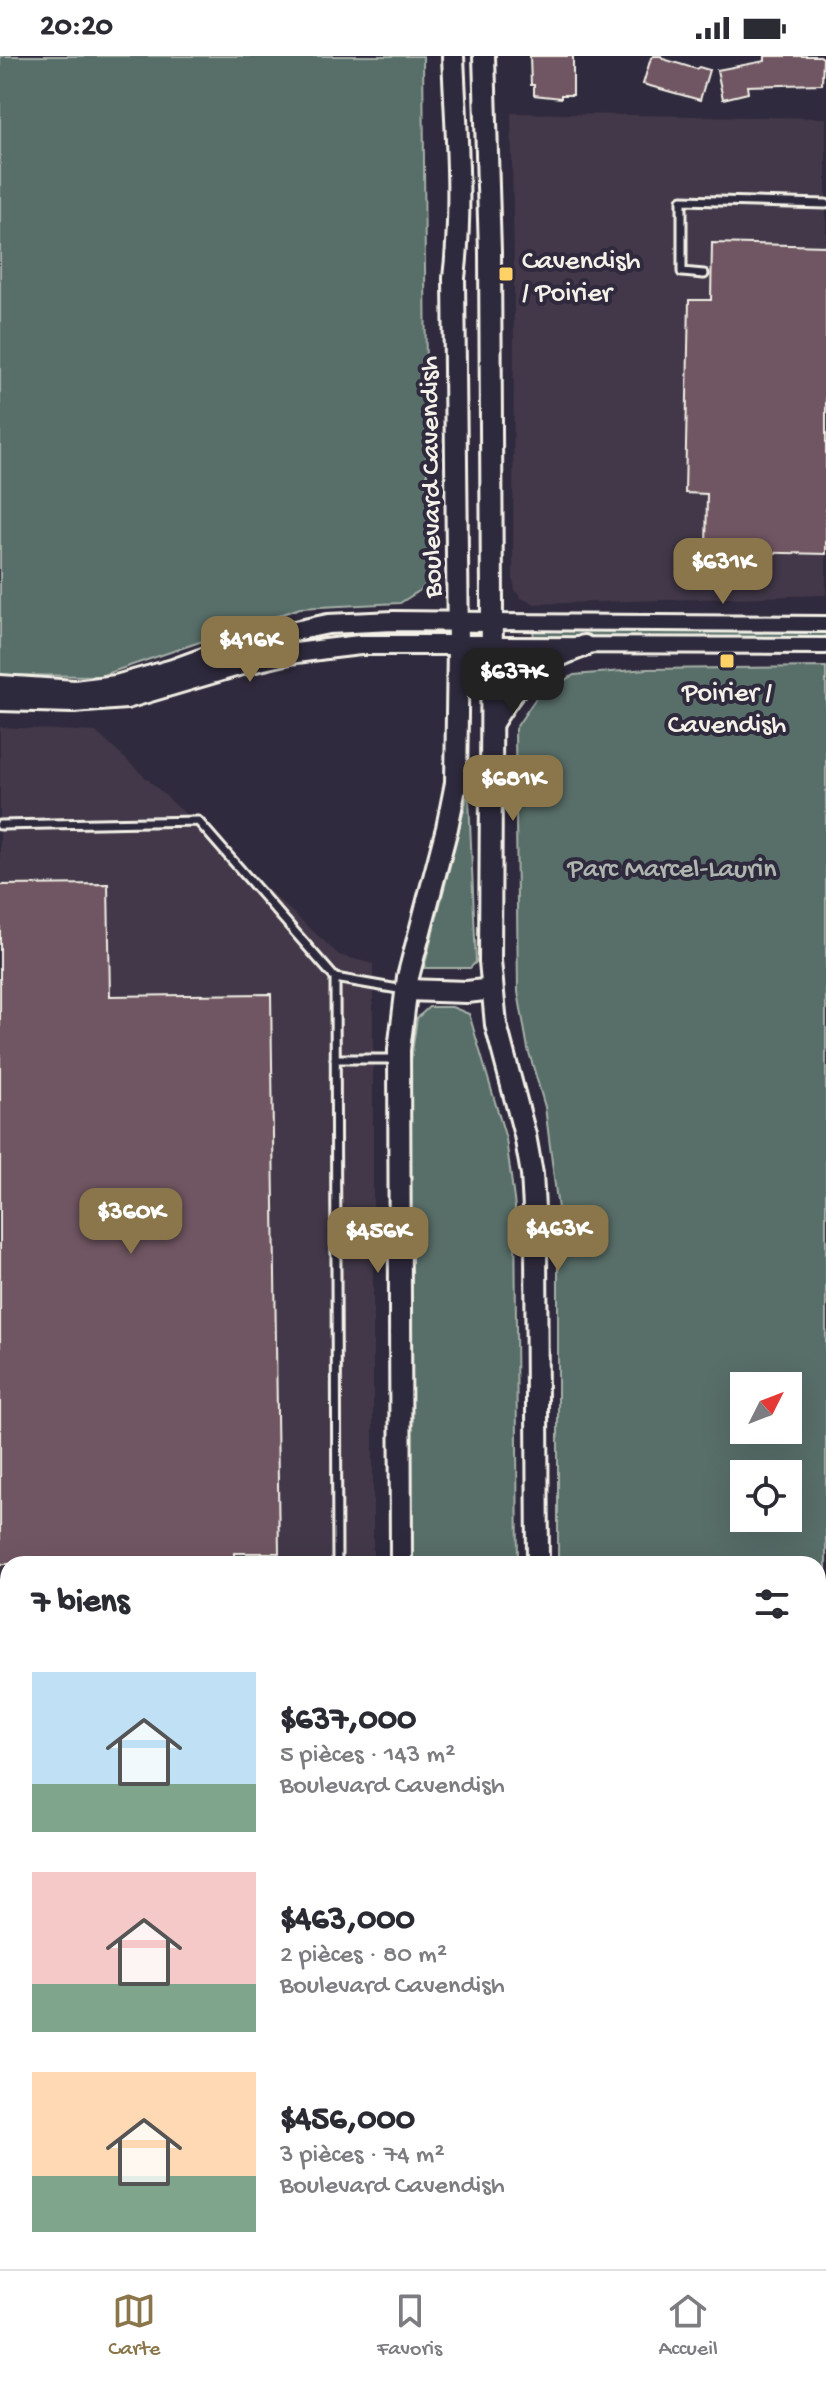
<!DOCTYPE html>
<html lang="fr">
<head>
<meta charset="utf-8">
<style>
	:root { --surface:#fff; --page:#f7f7f7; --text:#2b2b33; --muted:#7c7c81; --line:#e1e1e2; --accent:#8a764a }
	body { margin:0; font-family:"Gochi Hand",sans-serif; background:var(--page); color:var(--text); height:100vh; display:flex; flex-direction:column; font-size:30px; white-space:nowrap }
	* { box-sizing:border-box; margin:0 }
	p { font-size:26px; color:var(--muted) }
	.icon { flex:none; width:44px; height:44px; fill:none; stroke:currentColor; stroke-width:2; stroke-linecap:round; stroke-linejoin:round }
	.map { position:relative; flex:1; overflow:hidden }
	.sheet { position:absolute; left:0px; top:1500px; width:826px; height:714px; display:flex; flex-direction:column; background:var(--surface); border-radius:24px 24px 0 0; box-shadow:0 8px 32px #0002 }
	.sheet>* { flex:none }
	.needle { width:52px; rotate:48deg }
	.controls { position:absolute; left:730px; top:1316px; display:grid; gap:16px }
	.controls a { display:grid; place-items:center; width:72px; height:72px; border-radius:0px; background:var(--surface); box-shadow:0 8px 32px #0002; font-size:40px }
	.price { position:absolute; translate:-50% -68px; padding:0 18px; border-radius:16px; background:var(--accent); color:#fff; font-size:26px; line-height:52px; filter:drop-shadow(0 2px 4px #0008) }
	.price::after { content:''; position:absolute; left:50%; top:48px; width:24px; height:18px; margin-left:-12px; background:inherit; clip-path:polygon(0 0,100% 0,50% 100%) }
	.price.on { background:#222; color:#fff }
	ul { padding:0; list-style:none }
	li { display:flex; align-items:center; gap:24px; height:200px; padding:0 32px }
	li span { display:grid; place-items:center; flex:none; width:224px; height:160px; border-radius:0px; color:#555 }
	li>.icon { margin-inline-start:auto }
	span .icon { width:96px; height:96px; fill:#fffc; stroke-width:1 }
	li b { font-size:34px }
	h2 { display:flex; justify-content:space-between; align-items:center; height:96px; padding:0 32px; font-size:34px }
	.status { display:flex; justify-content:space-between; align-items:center; height:56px; padding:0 40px; background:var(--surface); direction:ltr }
	.status svg { height:22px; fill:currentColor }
	.menu { display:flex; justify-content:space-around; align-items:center; height:112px; border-top:2px solid var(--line); background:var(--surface); font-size:22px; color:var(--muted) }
	.menu a { display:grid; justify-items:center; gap:4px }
	.menu .on { color:var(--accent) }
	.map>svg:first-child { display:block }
</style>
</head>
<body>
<div class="status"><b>20:20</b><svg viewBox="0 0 49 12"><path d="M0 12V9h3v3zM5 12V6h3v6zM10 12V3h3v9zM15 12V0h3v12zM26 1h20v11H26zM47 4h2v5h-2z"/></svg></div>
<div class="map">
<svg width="826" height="2213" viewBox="0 0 826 2213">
	<rect width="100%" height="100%" fill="#2f2a3d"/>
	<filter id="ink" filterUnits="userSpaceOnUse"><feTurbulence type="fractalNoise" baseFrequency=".0125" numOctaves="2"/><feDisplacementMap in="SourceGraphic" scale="16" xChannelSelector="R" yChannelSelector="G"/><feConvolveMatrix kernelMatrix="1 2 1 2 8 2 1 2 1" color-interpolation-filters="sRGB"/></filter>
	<g filter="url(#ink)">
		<g fill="#423848">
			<polygon points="511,57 826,62 826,539 534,548 521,542 515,534 513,523 514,212"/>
			<polygon points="0,671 96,676 339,899 373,908 373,1508 8,1508 8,1839 0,1839"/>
			<polygon points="0,1926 8,1926 8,2206 376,2206 376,2213 0,2213"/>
		</g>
		<g fill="#586e69" stroke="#a6b0a8" stroke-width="2" fill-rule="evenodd">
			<polygon points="0,0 423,0 428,526 422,533 400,547 300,552 100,620 0,619"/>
			<polygon points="533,573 826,573 826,584 534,584"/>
			<path d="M826,611V1565H818V1508H558V1153L545,1051L528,993L518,936L515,673L538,639L574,619L647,613ZM744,1330H788V1374H744ZM744,1418H788V1462H744Z"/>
			<polygon points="467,742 469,742 476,906 470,912 424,912"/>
			<polygon points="429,951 452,951 469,958 506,1083 515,1151 518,1508 411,1508 409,1018 417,962"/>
			<rect x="418" y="2206" width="105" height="7"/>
		</g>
		<g fill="#6f5762" stroke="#f4f1e8" stroke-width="2">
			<polygon points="530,0 573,0 573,39 561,39 561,42 534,39 534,29 531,29"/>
			<polygon points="654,0 661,0 663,3 696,13 699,11 709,14 700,44 643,28 651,2"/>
			<polygon points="765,0 820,0 823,2 822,28 747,30 748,37 723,43 717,14 765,5"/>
			<polygon points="712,187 826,190 826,498 706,495 707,438 685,437 689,244 711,244"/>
			<polygon points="108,828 110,940 271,938 279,1497 234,1497 234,1508 0,1508 0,829"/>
		</g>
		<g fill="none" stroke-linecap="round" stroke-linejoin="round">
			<defs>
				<g id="service">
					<polyline points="704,218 682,216 682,144 826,148"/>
					<polyline points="0,769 198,765 335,922 337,1508"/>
					<polyline points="335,922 404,934"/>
					<polyline points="335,1003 396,1003"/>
					<polyline points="818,1587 824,1587 826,1693"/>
					<polyline points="0,1667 8,1667"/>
					<polyline points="0,1797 8,1797"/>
					<polyline points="0,2092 8,2084"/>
					<polyline points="194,2213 201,2206"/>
				</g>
				<g id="minor">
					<polyline points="491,566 826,568"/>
					<polyline points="491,589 826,590"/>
				</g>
				<g id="tertiary">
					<polyline points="0,629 75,634 116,629 173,613 252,584 328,568 394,565 491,566"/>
					<polyline points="0,645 73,647 126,643 238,610 289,598 326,593 360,589 491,589"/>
					<polyline points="818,1862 826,1862"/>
					<polyline points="0,1869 8,1869"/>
					<polyline points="818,1895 826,1895"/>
					<polyline points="0,1901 8,1901"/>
				</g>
				<g id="secondary">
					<polyline points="484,0 490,196 492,545 490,905 496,969 525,1079 532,1118 536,1186 538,1508"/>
					<path d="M492,667C520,622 533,608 584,590"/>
					<polyline points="406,934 467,936 492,933"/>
					<path d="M401,1508L399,994L408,921L447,772L456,727L458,589L454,222C463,148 456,74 453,0"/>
					<polyline points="406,2206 406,2213"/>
					<polyline points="541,2206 541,2213"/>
				</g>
			</defs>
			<use href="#service" stroke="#f4f1e8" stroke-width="13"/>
			<use href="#minor" stroke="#f4f1e8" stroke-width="20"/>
			<use href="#tertiary" stroke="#f4f1e8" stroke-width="24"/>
			<use href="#secondary" stroke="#f4f1e8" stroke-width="26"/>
			<use href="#service" stroke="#2f2a3d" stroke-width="7"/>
			<use href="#minor" stroke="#2f2a3d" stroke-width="14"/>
			<use href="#tertiary" stroke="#2f2a3d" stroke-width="18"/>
			<use href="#secondary" stroke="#2f2a3d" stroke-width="20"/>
		</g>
	</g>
	<g fill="#ffd166" stroke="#2f2a3d" stroke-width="3">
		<rect x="498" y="210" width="16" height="16" rx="4"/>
		<rect x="719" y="597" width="16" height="16" rx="4"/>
	</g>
	<g text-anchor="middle" stroke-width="8" stroke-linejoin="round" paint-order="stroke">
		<g font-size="28" fill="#f4f1e8" stroke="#2f2a3d" text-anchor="start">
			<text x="522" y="212">Cavendish<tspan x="522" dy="32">/ Poirier</tspan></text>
			<text x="727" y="644" text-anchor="middle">Poirier /<tspan x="727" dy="32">Cavendish</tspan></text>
		</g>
		<g font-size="28" fill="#f4f1e8" stroke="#2f2a3d">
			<text transform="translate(428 421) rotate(-91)" y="10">Boulevard Cavendish</text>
		</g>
		<g font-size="28" fill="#aeb6af" stroke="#2f2a3d">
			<text x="672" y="820">Parc Marcel-Laurin</text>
		</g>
	</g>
</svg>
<div class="controls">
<a><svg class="needle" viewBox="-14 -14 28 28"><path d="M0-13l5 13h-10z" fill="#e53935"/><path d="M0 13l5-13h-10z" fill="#7c7c81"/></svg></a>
<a><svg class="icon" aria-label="locate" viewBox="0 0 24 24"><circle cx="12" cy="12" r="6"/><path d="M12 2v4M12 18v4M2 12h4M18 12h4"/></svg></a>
</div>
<b class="price" style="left:723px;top:550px">$631K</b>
<b class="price" style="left:250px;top:628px">$416K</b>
<b class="price on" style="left:513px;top:660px">$637K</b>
<b class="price" style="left:513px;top:767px">$681K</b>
<b class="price" style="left:131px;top:1200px">$360K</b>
<b class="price" style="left:558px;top:1217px">$463K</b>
<b class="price" style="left:378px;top:1219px">$456K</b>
<section class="sheet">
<h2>7 biens<svg class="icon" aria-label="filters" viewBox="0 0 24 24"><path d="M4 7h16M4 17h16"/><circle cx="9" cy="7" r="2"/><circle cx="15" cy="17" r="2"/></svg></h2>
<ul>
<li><span style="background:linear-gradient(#bfe0f5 70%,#7fa58c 0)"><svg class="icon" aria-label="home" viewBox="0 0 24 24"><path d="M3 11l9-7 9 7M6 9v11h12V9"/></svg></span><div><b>$637,000</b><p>5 pièces · 143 m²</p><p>Boulevard Cavendish</p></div></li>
<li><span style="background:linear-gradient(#f6c9c9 70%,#7fa58c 0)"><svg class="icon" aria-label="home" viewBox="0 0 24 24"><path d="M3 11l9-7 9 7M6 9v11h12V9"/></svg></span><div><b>$463,000</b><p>2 pièces · 80 m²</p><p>Boulevard Cavendish</p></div></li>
<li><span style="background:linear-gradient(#ffd9b3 65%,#7fa58c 0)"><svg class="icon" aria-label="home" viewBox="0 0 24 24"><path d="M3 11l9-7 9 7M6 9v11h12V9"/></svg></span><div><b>$456,000</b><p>3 pièces · 74 m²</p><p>Boulevard Cavendish</p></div></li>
</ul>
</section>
</div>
<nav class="menu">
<a class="on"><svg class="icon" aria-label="map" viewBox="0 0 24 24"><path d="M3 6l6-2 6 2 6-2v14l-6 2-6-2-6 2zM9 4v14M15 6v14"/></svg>Carte</a>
<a><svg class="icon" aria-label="saved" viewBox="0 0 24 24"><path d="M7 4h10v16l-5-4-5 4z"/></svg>Favoris</a>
<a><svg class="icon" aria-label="home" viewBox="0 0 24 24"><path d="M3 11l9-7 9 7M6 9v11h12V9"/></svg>Accueil</a>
</nav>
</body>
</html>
